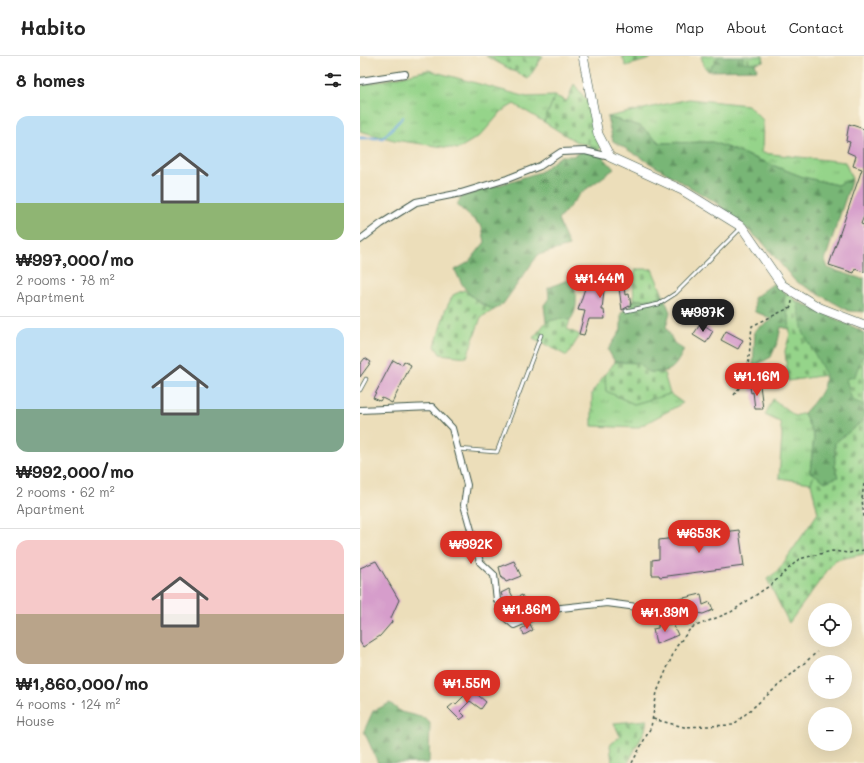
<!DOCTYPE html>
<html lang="en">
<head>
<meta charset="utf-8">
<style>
	:root { --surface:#fff; --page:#f2f2f2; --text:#222; --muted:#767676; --line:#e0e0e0; --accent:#d93025 }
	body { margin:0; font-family:Mali,sans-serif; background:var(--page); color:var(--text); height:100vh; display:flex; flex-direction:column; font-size:15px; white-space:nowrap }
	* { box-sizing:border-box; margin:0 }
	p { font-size:13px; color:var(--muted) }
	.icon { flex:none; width:22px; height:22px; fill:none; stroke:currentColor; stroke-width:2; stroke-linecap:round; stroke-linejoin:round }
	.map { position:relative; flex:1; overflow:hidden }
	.drawer { display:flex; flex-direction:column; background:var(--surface); width:360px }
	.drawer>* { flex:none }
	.tools { position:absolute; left:448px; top:547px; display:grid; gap:8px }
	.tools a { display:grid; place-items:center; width:44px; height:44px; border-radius:50%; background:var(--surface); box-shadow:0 4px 16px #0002; font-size:20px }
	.price { position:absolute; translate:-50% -34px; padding:0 9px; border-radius:14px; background:var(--accent); color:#fff; font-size:13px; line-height:26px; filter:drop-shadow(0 1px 2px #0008) }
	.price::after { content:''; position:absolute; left:50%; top:24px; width:12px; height:9px; margin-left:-6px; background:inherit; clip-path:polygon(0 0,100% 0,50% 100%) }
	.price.active { background:#222; color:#fff }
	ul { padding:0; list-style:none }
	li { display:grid; align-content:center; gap:8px; height:212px; padding:0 16px }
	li+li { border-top:1px solid var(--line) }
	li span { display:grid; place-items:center; height:124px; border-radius:12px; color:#555 }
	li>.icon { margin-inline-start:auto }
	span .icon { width:72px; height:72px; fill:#fffc; stroke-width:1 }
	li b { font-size:17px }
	h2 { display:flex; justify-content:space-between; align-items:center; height:48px; padding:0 16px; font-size:17px }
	header { display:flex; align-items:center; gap:24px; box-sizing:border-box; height:56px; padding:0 20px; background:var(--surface); border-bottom:1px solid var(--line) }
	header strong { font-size:19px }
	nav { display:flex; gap:22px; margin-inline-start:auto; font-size:14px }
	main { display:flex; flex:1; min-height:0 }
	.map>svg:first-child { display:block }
</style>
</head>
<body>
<header>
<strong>Habito</strong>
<nav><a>Home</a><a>Map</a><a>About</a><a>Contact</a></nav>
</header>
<main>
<section class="drawer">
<h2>8 homes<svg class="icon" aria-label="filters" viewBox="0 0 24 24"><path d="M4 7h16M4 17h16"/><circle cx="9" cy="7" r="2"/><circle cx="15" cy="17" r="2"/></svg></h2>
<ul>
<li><span style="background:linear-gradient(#bfe0f5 70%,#8fb573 0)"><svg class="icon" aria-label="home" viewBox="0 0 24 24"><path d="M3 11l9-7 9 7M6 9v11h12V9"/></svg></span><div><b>₩997,000/mo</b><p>2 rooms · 78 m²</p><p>Apartment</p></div></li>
<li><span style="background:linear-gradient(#bfe0f5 65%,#7fa58c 0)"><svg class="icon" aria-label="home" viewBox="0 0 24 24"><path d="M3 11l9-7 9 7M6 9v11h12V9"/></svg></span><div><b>₩992,000/mo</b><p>2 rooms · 62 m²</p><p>Apartment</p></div></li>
<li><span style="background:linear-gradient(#f6c9c9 60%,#b9a48a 0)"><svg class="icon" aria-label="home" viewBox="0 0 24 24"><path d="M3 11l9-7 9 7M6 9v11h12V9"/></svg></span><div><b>₩1,860,000/mo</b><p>4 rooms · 124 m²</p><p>House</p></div></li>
</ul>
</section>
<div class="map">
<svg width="504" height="707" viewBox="0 0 504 707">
	<defs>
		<pattern id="grass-tufts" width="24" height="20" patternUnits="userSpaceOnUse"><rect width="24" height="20" fill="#95d48a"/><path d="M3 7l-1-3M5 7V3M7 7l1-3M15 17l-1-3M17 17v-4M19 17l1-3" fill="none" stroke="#79ad72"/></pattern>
		<pattern id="forest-firs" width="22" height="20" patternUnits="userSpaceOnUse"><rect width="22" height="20" fill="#78b676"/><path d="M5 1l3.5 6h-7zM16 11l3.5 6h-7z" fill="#629562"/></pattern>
		<pattern id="cemetery-stones" width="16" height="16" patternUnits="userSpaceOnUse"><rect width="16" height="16" fill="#95d48a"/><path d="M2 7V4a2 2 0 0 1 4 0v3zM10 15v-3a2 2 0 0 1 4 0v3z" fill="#79ad72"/></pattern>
	</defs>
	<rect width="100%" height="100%" fill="#fcf5e5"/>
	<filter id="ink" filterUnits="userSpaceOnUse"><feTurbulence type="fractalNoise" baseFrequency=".025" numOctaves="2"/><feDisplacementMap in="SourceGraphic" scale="8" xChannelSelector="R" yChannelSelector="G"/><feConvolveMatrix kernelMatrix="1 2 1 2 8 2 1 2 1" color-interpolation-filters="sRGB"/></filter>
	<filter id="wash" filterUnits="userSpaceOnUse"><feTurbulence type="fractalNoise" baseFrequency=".012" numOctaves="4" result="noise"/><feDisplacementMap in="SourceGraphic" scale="16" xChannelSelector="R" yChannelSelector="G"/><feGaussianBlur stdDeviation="0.9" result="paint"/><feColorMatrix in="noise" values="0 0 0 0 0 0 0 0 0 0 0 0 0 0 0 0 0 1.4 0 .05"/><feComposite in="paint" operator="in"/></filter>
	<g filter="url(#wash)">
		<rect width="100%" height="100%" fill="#ecdeba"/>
		<g fill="url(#grass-tufts)" stroke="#5a885f">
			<polygon points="68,14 167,41 195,40 184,66 154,48 142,55 121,79 98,93 34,84 0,75 0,30"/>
			<polygon points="329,43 388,49 403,64 402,97 485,106 492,123 477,129 443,121 353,86 300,87 280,70 247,61"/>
			<polygon points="245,318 246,335 274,348 310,338 323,347 277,372 232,370 232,337"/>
			<polygon points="413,343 435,360 444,357 454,381 450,415 454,418 451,427 419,422 422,379 420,366 405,359"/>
		</g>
		<g fill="url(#forest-firs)" stroke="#4c7a55">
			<polygon points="359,0 383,0 383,6 395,7 397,14 348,15"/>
			<polygon points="247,61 280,70 300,87 353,86 443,121 477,129 492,123 465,204 468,212 502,223 504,221 504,256 489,255 435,225 403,187 358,148 253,85"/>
			<path d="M232,89L254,113L221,137L198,164L209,190L178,199L143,248L134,254C111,242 106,238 95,214L109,206L125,186L122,171L97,149L101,141L180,116L201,100H213Z"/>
			<path d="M207,224H212C217,237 219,253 210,264L198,263L186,266L184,249L189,242L188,232Z"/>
			<path d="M414,227L426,237C424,250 429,260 430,273L421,271L418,285L411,301L393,311L395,274L412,264L404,259L395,256L394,242Z"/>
			<path d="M303,239L310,256L306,271L314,287L324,294C313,314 312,317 288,316L278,307L255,306L248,294L261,274V257L274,244L291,243Z"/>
			<path d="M437,245L498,273L504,277V301L502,302L495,320L504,350V364L475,387V411L478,421L465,426L450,416L454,381L444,357C480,319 461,318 444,278C439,268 439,255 437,245Z"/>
			<polygon points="30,647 41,656 65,662 70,667 69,707 18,707 4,675 13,655"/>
		</g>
		<g fill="url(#cemetery-stones)" stroke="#5a885f">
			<polygon points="126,0 183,0 168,23"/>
			<polygon points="262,0 289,0 290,3 266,10"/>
			<polygon points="341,0 359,0 348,15 344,10"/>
			<polygon points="383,0 403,0 404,5 395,7 383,6"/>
			<polygon points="214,28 228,46 242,90 238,95 232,89 218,87 184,66 195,40 207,45"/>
			<polygon points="276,213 292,213 303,239 291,243 274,244 273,225"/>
			<polygon points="104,234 121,248 134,254 121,261 107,301 80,298 75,290 85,255 93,239"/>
			<polygon points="426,237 437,245 443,276 466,319 428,325 425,295 430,278 429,263 424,246"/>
			<polygon points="198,263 210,264 207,273 220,279 207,300 173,282 186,266"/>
			<polygon points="502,301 504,301 504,350 502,348 492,344 486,323 495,320"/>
			<polygon points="255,306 278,307 288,316 304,317 310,338 274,348 246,335 245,318"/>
			<polygon points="504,364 504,498 475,504 429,567 407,523 418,515 458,457 451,427 454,418 465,426 478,421 475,411 475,387"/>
			<polygon points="287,664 285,674 268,707 252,707 250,689 260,680 254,667"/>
		</g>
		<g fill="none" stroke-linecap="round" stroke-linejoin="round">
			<polyline stroke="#6baade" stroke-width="2.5" points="0,82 23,82 43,61"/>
		</g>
		<g id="blocks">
			<g fill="#d69dcb">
				<polygon points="489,68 504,73 504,160 501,168 504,169 504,216 495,213 494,217 469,209 502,113 493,110 496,100 487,96 490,86 486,85"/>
				<polygon points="253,221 253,222 263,221 265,239 269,238 271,249 262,254 259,232 244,234 242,254 244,254 245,263 229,263 224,279 219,278 225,255 218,254 227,226 239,229 238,222"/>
				<polygon points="341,267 353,275 346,287 333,279"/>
				<polygon points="366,275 383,284 378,293 361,284"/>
				<polygon points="5,302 11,306 0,321 0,308"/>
				<polygon points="33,304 42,309 44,305 51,309 32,347 22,342 20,345 13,342"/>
				<polygon points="425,313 427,318 413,322 411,316"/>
				<polygon points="400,329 403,353 395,353 393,336 391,337 390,331"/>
				<polygon points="379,474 384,510 300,521 299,519 292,519 292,504 299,503 299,484"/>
				<polygon points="16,505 39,544 31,562 32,566 20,580 3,591 0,586 0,512"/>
				<polygon points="154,505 161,520 146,526 144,523 142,523 139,511"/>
				<polygon points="149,533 154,543 162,539 167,550 149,558 141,537"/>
				<polygon points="341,538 343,549 350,546 353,554 343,558 331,556 296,557 297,543 315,544"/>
				<polygon points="170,568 173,574 164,579 161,573"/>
				<polygon points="313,568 318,579 296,588 293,573 298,572 298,569"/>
				<polygon points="111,633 126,646 121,653 110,645 100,655 105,660 100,664 88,652 94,647 96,648"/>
			</g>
		</g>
	</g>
	<g filter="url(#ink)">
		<use href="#blocks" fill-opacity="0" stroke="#3e5548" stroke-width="1"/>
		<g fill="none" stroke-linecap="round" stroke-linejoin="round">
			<defs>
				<g id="lane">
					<polyline points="266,255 299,248 316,237 381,172"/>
					<polyline points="0,334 6,323"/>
					<polyline points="97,393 137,396 181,279"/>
				</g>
				<g id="street">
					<polyline points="0,25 45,18"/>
					<polyline points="0,184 21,168 56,146 101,137 147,123 180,110 201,96 225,95 250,101"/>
					<polyline points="0,354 72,351 92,372 107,429 104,449 120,506 134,519 137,544 147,563 154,569 192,553 247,547 292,553"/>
				</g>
				<polyline id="secondary" points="223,0 238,78 250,101 322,134 382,171 422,229 460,252 504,269"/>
			</defs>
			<use href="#lane" stroke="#3e5548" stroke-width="4.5"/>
			<use href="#street" stroke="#3e5548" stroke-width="8"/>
			<use href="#secondary" stroke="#3e5548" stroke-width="10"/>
			<g stroke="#3e5548" stroke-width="1.5" stroke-dasharray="3 3" stroke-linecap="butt">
				<polyline points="374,339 387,321 392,270 431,251 432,245"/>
				<polyline points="504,428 502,443 504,461"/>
				<polyline points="293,663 324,671 373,669 457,596"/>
				<polyline points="272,707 291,671 297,636 316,591 331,572 371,556 412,528 439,503 472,495 489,497 504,494"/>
			</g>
			<use href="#lane" stroke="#fff" stroke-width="3"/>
			<use href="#street" stroke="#fff" stroke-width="6"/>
			<use href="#secondary" stroke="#fff" stroke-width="9"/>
		</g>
	</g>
</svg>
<div class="tools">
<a><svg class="icon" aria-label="locate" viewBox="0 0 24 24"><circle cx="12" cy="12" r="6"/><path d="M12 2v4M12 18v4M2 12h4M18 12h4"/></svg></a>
<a>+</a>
<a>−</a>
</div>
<b class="price" style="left:240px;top:243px">₩1.44M</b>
<b class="price active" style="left:343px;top:277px">₩997K</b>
<b class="price" style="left:397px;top:341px">₩1.16M</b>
<b class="price" style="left:339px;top:498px">₩653K</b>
<b class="price" style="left:111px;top:509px">₩992K</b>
<b class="price" style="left:167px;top:574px">₩1.86M</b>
<b class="price" style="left:305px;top:577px">₩1.39M</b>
<b class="price" style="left:107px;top:648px">₩1.55M</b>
</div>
</main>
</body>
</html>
